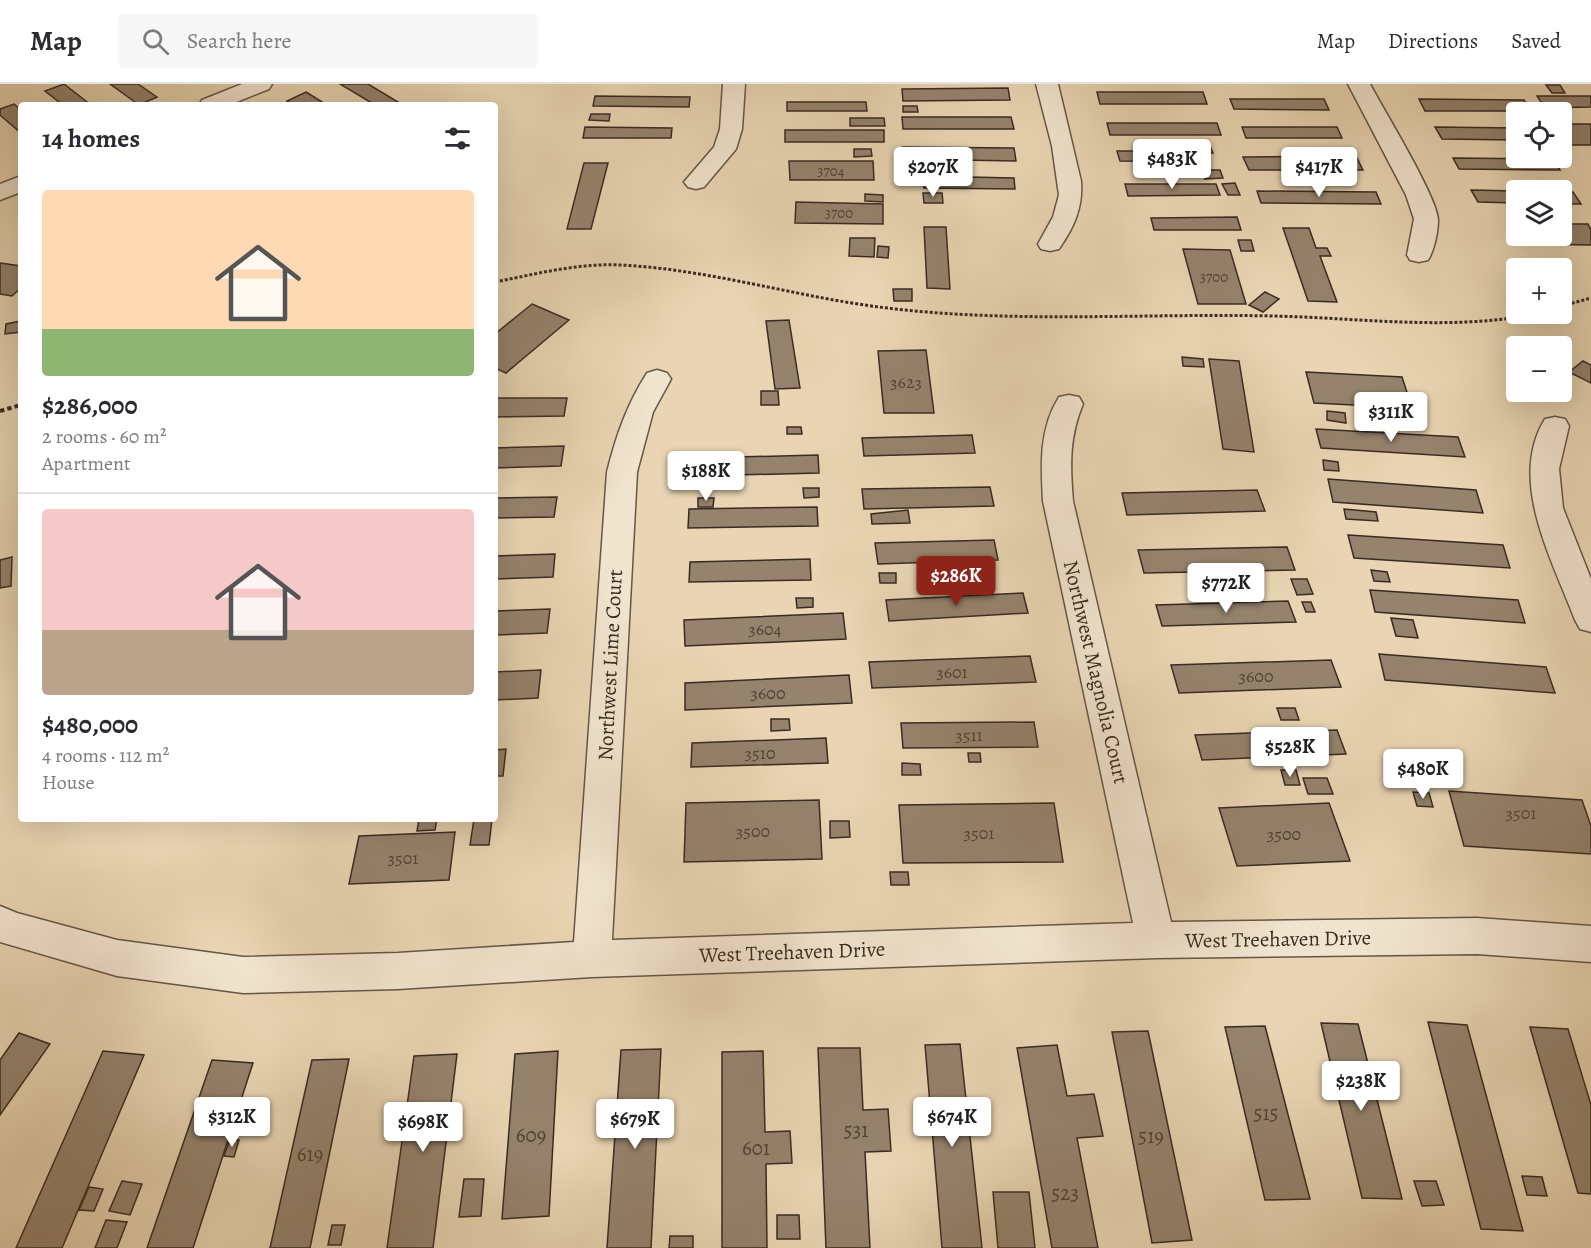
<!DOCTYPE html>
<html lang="en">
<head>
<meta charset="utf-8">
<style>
	:root { --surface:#fff; --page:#f7f7f7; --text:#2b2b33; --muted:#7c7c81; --line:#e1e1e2; --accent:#8f2418 }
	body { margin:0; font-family:Alegreya,serif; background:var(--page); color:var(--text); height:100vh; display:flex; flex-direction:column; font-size:22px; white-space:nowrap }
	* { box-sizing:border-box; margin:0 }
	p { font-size:20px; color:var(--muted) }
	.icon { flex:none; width:33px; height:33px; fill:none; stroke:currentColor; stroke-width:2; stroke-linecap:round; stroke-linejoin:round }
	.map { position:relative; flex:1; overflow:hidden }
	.sheet { position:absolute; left:18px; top:18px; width:480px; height:720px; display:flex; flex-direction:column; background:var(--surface); border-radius:6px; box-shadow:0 6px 24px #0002 }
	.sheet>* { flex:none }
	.controls { position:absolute; left:1506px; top:18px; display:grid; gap:12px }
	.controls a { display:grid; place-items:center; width:66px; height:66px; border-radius:6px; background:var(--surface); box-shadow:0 6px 24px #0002; font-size:30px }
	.price { position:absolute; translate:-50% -51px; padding:0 14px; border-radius:6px; background:#fff; color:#222; font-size:20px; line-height:39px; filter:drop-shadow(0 2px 3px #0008) }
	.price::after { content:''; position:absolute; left:50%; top:36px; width:18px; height:14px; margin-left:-9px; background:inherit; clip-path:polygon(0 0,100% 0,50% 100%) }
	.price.on { background:var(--accent); color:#fff }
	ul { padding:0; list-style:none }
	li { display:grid; align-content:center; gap:12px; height:318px; padding:0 24px }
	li+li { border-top:2px solid var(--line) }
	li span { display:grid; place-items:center; height:186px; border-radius:6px; color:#555 }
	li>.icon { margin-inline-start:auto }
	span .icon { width:108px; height:108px; fill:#fffc; stroke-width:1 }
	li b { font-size:26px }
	h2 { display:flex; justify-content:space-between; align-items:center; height:72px; padding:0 24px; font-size:26px }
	header { display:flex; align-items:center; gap:36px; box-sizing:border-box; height:84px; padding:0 30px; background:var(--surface); border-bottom:2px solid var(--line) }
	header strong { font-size:28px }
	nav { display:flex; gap:33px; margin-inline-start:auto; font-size:21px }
	.search { width:420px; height:54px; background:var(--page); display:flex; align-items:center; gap:15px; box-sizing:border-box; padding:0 21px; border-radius:6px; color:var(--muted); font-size:22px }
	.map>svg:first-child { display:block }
</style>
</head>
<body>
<header>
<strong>Map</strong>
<div class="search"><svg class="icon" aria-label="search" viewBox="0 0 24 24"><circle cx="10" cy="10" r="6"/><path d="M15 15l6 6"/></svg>Search here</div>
<nav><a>Map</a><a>Directions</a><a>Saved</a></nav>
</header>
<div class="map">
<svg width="1591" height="1164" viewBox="0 0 1591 1164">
	<rect width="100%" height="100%" fill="#e9d5b3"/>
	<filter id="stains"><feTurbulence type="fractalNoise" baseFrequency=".00333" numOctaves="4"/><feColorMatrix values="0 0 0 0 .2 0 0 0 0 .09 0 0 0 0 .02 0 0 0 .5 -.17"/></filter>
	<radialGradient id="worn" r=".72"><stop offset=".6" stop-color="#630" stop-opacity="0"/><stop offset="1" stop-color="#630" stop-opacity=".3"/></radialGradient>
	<g fill="#95836d" stroke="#392b22" stroke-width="1.5">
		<polygon points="64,0 91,21 63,21 45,7"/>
		<polygon points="110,0 138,0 157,13 139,21"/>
		<polygon points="340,0 368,0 403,21 375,21"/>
		<polygon points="1546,1 1560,1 1565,9 1552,9"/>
		<polygon points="1008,4 1010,16 903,17 902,5"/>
		<polygon points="306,8 327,21 294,21 287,17"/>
		<polygon points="1097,8 1203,8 1207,20 1100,20"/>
		<polygon points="595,12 690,13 689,23 593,22"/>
		<polygon points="1537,12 1591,12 1591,23 1545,24"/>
		<polygon points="1230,15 1324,15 1329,26 1234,25"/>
		<polygon points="1419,15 1524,16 1532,27 1425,27"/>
		<polygon points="787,18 866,18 867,27 787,27"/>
		<polygon points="14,20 21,26 21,49 0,31 0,25"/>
		<polygon points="903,22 917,22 918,28 903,28"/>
		<polygon points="591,30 610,30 609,37 589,36"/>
		<polygon points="902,33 1011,33 1014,45 903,45"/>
		<polygon points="850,34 884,34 885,42 850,42"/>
		<polygon points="1107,39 1217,39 1221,51 1110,51"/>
		<polygon points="1562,40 1591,40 1591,61 1572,61 1562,44"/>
		<polygon points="585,43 672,44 671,54 583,54"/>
		<polygon points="1242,43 1337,43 1342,54 1246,54"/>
		<polygon points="1435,43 1516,44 1516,56 1442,55"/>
		<rect x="785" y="46" width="99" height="12"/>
		<polygon points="1208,58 1213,69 1191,69 1186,59"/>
		<polygon points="903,63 1014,64 1016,77 904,75"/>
		<polygon points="854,65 871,65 872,72 854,73"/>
		<polygon points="1117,67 1188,67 1192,78 1120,77"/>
		<polygon points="1356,72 1363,86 1249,86 1243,73"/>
		<polygon points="1453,74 1553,75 1560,86 1459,85"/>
		<polygon points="789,77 873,77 874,96 790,96"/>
		<polygon points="584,79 608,79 591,145 567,145"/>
		<polygon points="1202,86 1220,86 1223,94 1205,95"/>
		<polygon points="923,92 1014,94 1015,105 924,104"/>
		<polygon points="1235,99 1240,111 1228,111 1222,100"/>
		<polygon points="1125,100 1216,100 1220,111 1128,112"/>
		<polygon points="1471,106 1516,107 1516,119 1478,118"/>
		<polygon points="1257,107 1376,108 1381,120 1261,119"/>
		<polygon points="1562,108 1573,108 1581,120 1562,120"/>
		<polygon points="923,109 942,109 943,119 924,119"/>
		<polygon points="865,110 883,111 883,118 865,117"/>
		<polygon points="796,118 883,120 883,140 795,139"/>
		<polygon points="1237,133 1241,146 1154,146 1151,134"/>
		<polygon points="1509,139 1516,140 1516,152 1562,152 1562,140 1588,140 1591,146 1591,161 1520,160"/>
		<polygon points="924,143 946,143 950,205 927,204"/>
		<polygon points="1283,144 1309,144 1316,164 1327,164 1331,172 1320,172 1337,218 1308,217"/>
		<polygon points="850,154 875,154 874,173 849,172"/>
		<polygon points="1238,156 1251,156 1254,167 1241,167"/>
		<polygon points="878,162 889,163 888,174 877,173"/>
		<polygon points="1183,165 1230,166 1246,220 1198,220"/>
		<polygon points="0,179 21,182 21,204 12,212 0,210"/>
		<polygon points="893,205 912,205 912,217 894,217"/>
		<polygon points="1265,208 1279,215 1263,228 1249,221"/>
		<polygon points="532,220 569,236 506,289 495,284 495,250"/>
		<polygon points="789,236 800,304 775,305 766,237"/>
		<polygon points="21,237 21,248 5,250 6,240"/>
		<polygon points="926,266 934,329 884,329 878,267"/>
		<polygon points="1182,273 1203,275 1204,283 1183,282"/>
		<polygon points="1209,275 1239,277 1254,368 1223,365"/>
		<polygon points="1583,277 1591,281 1591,299 1569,288"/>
		<polygon points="1306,288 1402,293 1412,324 1314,319"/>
		<polygon points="761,307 778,307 779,321 761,321"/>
		<polygon points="495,314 567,314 564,332 495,333"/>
		<polygon points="1327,327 1345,329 1346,339 1327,336"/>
		<polygon points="787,343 801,343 802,350 787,350"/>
		<polygon points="1316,345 1458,353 1465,373 1321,364"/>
		<polygon points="972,351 975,369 864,372 862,354"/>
		<polygon points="564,362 561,382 495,384 495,364"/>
		<polygon points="818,371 819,389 695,392 696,374"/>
		<polygon points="1323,376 1338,378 1339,387 1324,386"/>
		<polygon points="1328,395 1476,406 1483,429 1333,418"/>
		<polygon points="990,403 994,422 864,425 862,405"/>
		<polygon points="803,404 819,404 819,413 804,414"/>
		<polygon points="1257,406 1265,427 1127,431 1122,409"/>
		<polygon points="557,413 554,433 495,434 495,414"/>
		<polygon points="698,414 714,414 713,423 698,423"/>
		<polygon points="817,423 818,442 688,444 689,425"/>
		<polygon points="1344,425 1376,428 1378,437 1346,435"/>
		<polygon points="908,426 910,439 872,440 871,430"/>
		<polygon points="1348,451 1503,461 1510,484 1354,474"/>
		<polygon points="994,456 998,476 878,480 875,459"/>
		<polygon points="1287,463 1295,486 1144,489 1138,466"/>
		<polygon points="555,470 553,493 495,495 495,472"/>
		<polygon points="12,473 11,502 0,504 0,476"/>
		<polygon points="810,475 811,496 689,498 690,478"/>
		<polygon points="1371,486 1387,488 1390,498 1374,497"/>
		<polygon points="879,489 896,489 896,499 880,499"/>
		<polygon points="1291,495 1307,495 1313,510 1297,511"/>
		<polygon points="1370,506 1518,516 1525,539 1375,528"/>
		<polygon points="1023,509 1028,529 889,537 886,516"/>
		<polygon points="796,514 813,514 813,523 797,524"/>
		<polygon points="1288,517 1296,538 1162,542 1156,521"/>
		<polygon points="1302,518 1311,518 1315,528 1306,528"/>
		<polygon points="550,525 547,549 495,551 495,527"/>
		<polygon points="843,529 846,555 685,562 684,536"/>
		<polygon points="1391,534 1413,536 1418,554 1396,552"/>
		<polygon points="1379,570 1546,583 1555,609 1385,596"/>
		<polygon points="1030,572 1036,598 872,604 869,578"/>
		<polygon points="1331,576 1341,603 1179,609 1171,581"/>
		<polygon points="541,586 538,614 495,616 495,588"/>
		<polygon points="849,591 852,619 685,626 685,599"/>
		<polygon points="1277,624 1295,624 1299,636 1281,636"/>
		<polygon points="771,635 789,635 790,646 771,647"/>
		<polygon points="1034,638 1038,663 903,664 901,639"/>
		<polygon points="1337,646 1346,670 1202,676 1195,651"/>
		<polygon points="826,654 828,679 691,683 692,659"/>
		<polygon points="506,665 503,692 495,692 495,666"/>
		<polygon points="968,669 980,669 981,678 969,678"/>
		<polygon points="902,679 920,680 921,691 902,691"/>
		<polygon points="1281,686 1296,686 1300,701 1285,701"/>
		<polygon points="1303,694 1327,694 1333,710 1308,710"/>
		<polygon points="1449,707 1582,716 1591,742 1591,770 1464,762"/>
		<polygon points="1413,708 1429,709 1433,723 1417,722"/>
		<polygon points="819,716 822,775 684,778 686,719"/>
		<polygon points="1054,719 1063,778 903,779 899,721"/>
		<polygon points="1329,719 1350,777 1237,782 1219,724"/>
		<polygon points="419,735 437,735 435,746 417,747"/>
		<polygon points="474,735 492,735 489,761 470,761"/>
		<polygon points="830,737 849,737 850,753 830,754"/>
		<polygon points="455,748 449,796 349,800 359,752"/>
		<polygon points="890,788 908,788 909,801 891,801"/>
		<polygon points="1428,938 1467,941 1523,1147 1481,1145"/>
		<polygon points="1321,939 1358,940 1402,1115 1362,1114"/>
		<polygon points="1265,942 1310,1115 1265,1116 1225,943"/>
		<polygon points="1530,943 1568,945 1591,1021 1591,1110 1578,1109"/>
		<polygon points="1148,947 1192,1156 1152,1159 1112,948"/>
		<polygon points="19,949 50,960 0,1031 0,976"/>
		<polygon points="960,960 982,1164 942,1164 925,961"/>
		<polygon points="1057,961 1067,1012 1094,1010 1103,1052 1077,1054 1098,1164 1052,1164 1017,964"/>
		<polygon points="818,964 860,964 863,1026 888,1025 891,1067 865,1068 870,1164 826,1164"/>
		<polygon points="661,965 651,1164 607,1164 621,966"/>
		<polygon points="103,967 144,971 62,1164 16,1164"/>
		<polygon points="558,967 549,1132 502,1135 515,970"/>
		<polygon points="763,967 765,1048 790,1047 792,1079 766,1080 767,1164 722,1164 722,968"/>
		<polygon points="457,970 433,1164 387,1164 414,972"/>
		<polygon points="349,975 310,1164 270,1164 312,976"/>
		<polygon points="212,976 253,979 193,1164 147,1164"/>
		<polygon points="230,1055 239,1056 234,1073 224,1072"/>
		<polygon points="1522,1092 1542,1093 1547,1112 1527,1111"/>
		<polygon points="464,1095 484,1095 481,1132 459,1133"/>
		<polygon points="122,1097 142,1100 130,1131 109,1127"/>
		<polygon points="1414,1097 1436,1097 1444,1121 1422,1122"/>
		<polygon points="89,1103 103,1105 94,1127 79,1126"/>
		<polygon points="993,1108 1029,1108 1035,1164 998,1164"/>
		<polygon points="777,1131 799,1131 800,1155 777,1155"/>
		<polygon points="106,1136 127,1138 117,1164 95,1164"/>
		<polygon points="332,1141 345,1141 341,1161 328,1161"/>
		<polygon points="670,1152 693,1152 693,1164 669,1164"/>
	</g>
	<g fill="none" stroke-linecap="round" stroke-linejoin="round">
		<defs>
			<g id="minor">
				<polygon points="242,0 272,0 269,5 229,21 199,21 202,16"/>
				<polygon points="723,0 745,0 742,45 736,65 704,103 696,105 688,103 684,98 714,63 720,45"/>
				<path d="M1036,0H1058L1081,97C1083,124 1074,143 1059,165L1050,167L1041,165L1038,160L1053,133L1059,111L1052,62Z"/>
				<path d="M1348,0H1370C1383,25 1438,114 1438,136C1438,148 1434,167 1428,176L1419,178L1410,176L1407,171L1414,135L1406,111Z"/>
				<polygon points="21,92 21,108 0,116 0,100"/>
				<path d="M657,286L667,289L671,295L653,328L637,388L612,856L1133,839L1043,417C1041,381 1039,345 1059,313L1069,311L1079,313L1083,320C1069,353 1070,382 1073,417L1171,838L1477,834L1591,842V878L1477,870L1156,874L592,893L398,905L243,909L117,892L0,858V822L17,829L117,856L243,873L398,869L574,858L607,388C616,352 627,320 647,289Z"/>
				<path d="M1555,333L1565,335L1569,342L1559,385L1563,424L1591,495V548L1580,545L1575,536C1553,477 1507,396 1545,335Z"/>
			</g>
		</defs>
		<use href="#minor" stroke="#655646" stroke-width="3"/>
		<g stroke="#392b22" stroke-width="3" stroke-dasharray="3 2" stroke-linecap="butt">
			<path d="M495,198C536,190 578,179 620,181C707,185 793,212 879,223C1010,240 1142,229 1274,232C1361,234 1450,247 1536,230"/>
			<polyline points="1562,222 1591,214"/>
		</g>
		<polyline stroke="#392b22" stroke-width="4" stroke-dasharray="4.5 3" stroke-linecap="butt" points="0,327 21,321"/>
		<use href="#minor" fill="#f1e4ce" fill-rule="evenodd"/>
	</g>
	<g text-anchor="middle" stroke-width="4.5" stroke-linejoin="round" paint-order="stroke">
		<g font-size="15" fill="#504135">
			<text x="831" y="92">3704</text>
			<text x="839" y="134">3700</text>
			<text x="1214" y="198">3700</text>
		</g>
		<g font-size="18" fill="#504135">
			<text x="906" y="304">3623</text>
			<text x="765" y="551">3604</text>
			<text x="952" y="594">3601</text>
			<text x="1256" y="598">3600</text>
			<text x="768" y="615">3600</text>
			<text x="969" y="657">3511</text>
			<text x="760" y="675">3510</text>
			<text x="1521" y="735">3501</text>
			<text x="753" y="753">3500</text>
			<text x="979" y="755">3501</text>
			<text x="1284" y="756">3500</text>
			<text x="403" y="780">3501</text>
		</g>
		<g font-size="21" fill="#392b22" stroke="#f1e4ce">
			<text transform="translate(610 581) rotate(-87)" y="7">Northwest Lime Court</text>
			<text transform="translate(1096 588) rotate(77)" y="7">Northwest Magnolia Court</text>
			<text transform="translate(1278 855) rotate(-1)" y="7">West Treehaven Drive</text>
			<text transform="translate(792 868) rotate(-2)" y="7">West Treehaven Drive</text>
		</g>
		<g font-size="21" fill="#504135">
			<text x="1266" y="1036">515</text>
			<text x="856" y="1053">531</text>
			<text x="531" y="1058">609</text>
			<text x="1151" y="1059">519</text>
			<text x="756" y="1071">601</text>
			<text x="310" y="1077">619</text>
			<text x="1065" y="1116">523</text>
		</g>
	</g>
	<rect width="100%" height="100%" filter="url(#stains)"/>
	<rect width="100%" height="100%" fill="url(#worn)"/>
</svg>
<div class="controls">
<a><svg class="icon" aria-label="locate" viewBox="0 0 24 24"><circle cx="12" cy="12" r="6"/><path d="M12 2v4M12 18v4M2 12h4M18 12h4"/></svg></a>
<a><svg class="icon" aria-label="layers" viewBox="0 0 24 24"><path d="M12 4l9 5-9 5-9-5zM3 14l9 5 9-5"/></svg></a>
<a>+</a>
<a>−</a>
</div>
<b class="price" style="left:1172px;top:106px">$483K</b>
<b class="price" style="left:933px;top:114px">$207K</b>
<b class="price" style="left:1319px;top:114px">$417K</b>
<b class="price" style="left:1391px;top:359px">$311K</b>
<b class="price" style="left:706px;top:418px">$188K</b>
<b class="price on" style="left:956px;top:523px">$286K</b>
<b class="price" style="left:1226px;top:530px">$772K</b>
<b class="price" style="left:1290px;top:694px">$528K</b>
<b class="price" style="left:1423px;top:716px">$480K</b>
<b class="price" style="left:1361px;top:1028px">$238K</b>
<b class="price" style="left:232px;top:1064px">$312K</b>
<b class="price" style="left:952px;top:1064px">$674K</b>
<b class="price" style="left:635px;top:1066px">$679K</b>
<b class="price" style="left:423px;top:1069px">$698K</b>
<section class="sheet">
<h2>14 homes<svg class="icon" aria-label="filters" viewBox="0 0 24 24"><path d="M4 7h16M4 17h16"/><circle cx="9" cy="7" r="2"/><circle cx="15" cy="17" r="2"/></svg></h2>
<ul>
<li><span style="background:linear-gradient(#ffd9b3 75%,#8fb573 0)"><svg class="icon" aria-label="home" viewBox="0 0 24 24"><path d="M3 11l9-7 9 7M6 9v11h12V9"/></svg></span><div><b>$286,000</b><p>2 rooms · 60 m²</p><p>Apartment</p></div></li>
<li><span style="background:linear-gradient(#f6c9c9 65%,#b9a48a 0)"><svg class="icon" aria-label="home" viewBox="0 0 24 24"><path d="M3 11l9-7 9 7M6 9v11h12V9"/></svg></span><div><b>$480,000</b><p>4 rooms · 112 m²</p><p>House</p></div></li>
</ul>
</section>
</div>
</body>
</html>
